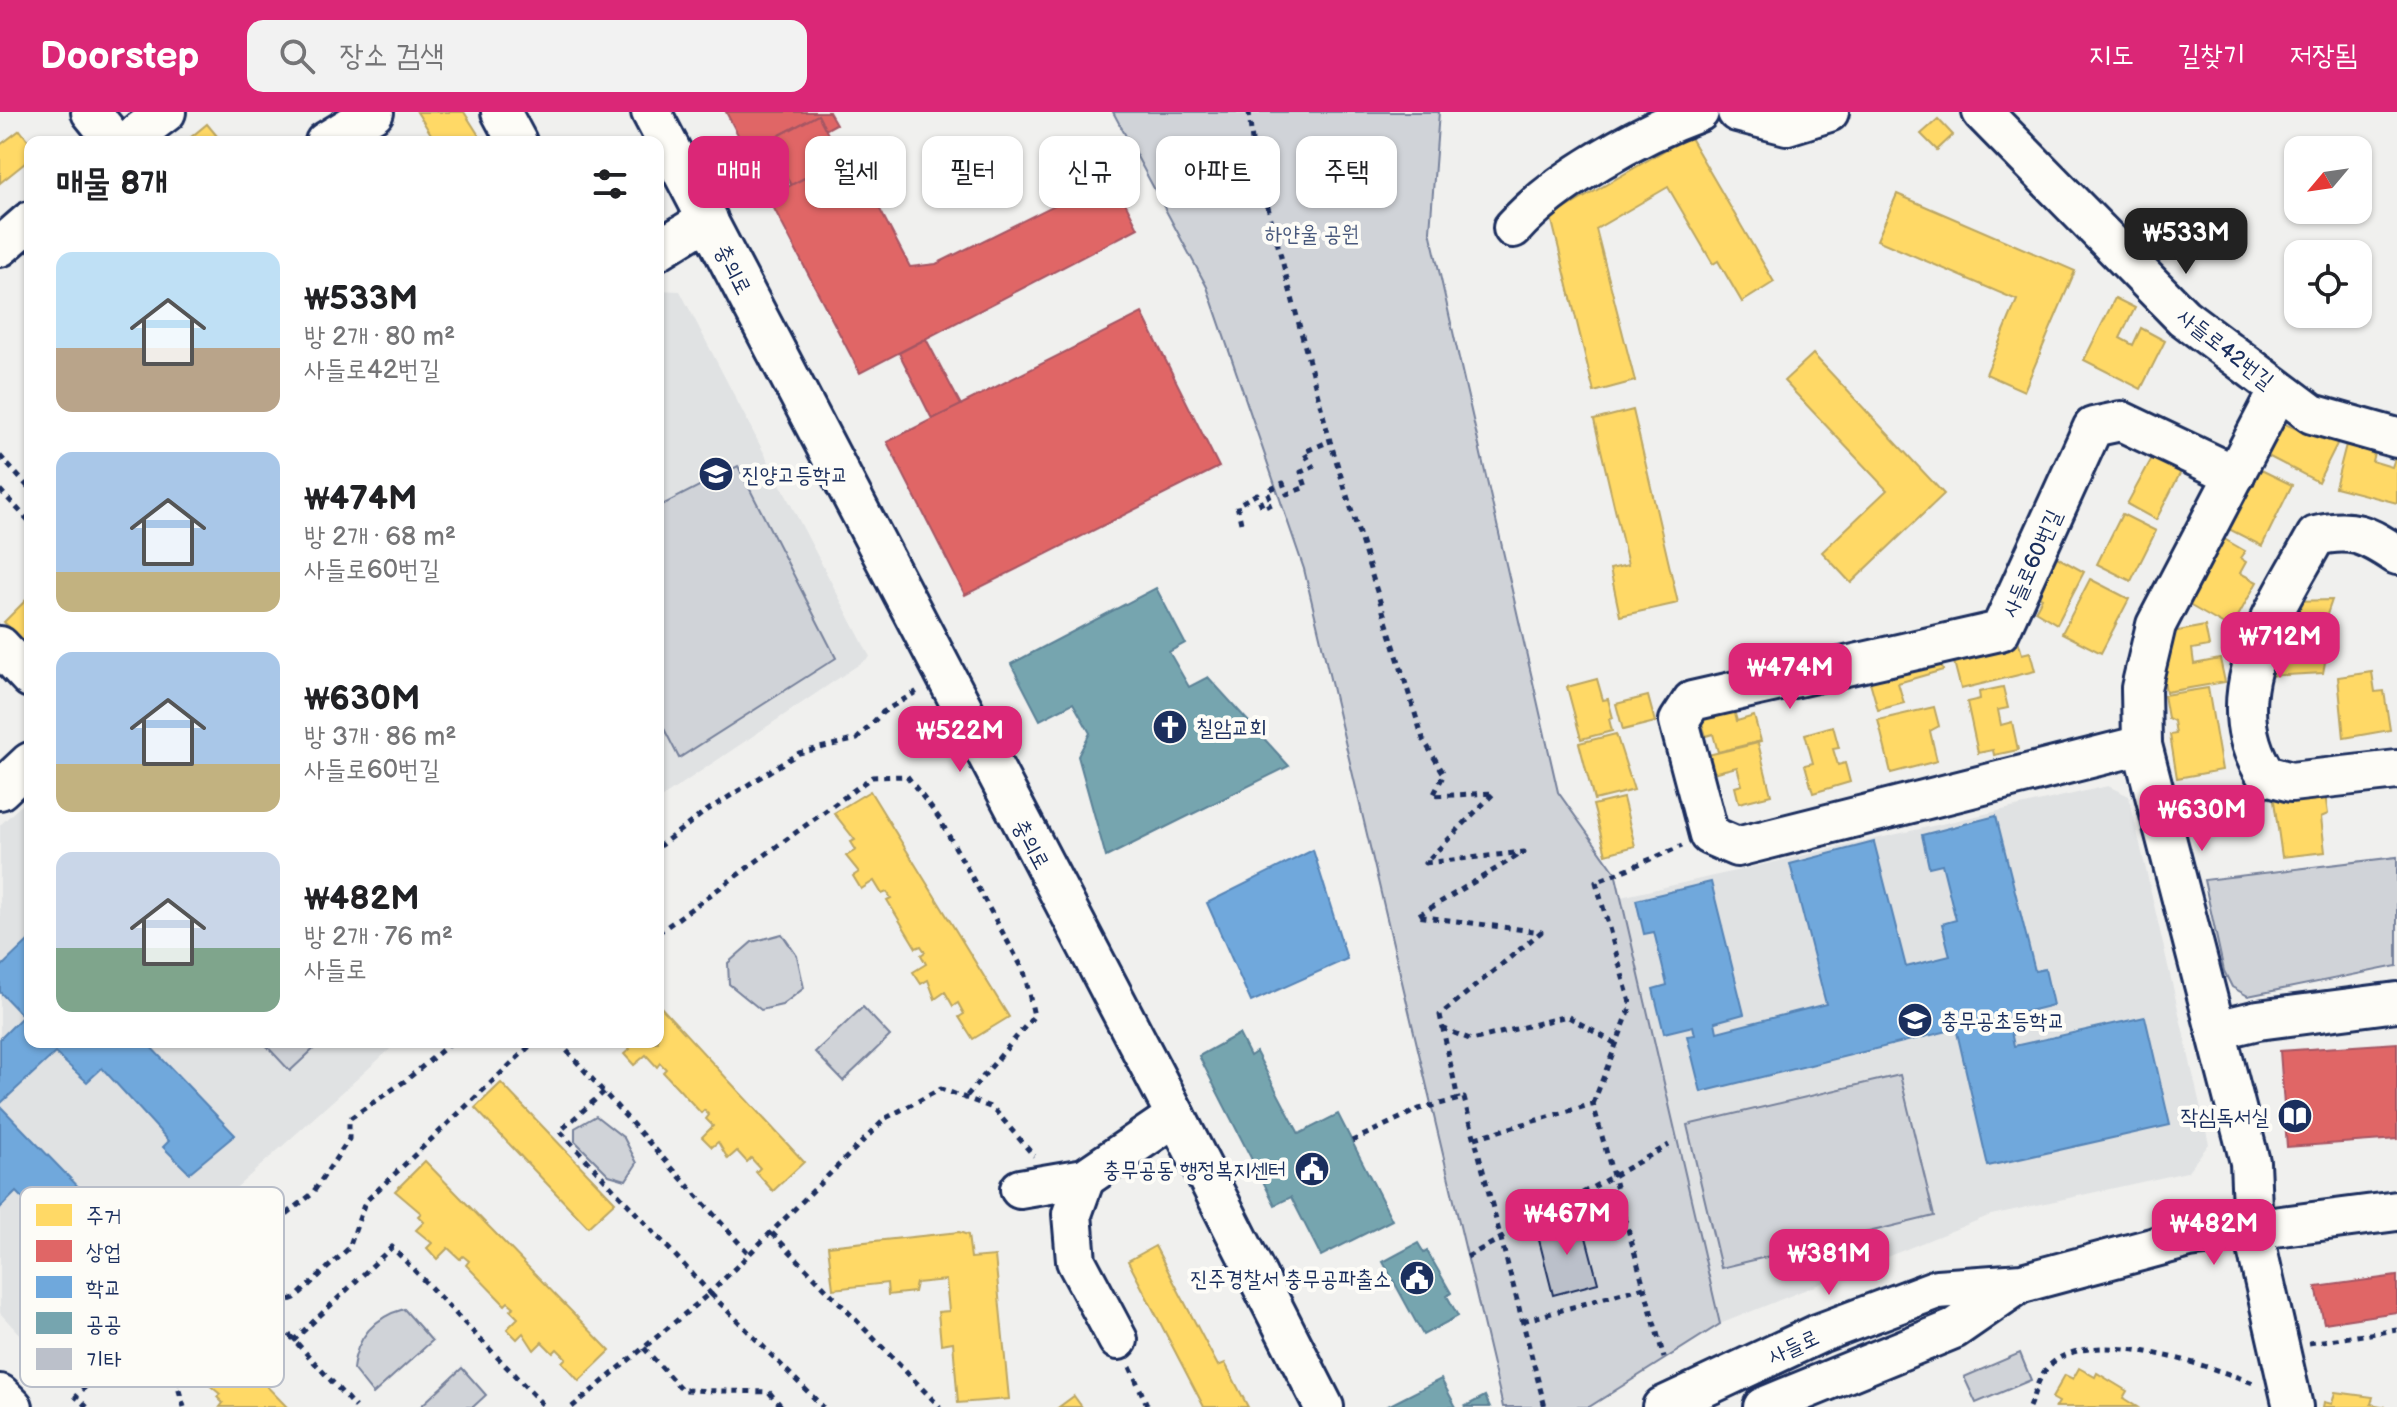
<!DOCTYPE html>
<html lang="ko">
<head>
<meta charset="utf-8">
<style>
	:root { --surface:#fff; --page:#f2f2f2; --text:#202124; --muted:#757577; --accent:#db2777 }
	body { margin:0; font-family:"Balsamiq Sans","Poor Story",sans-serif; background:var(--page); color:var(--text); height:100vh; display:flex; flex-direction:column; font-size:30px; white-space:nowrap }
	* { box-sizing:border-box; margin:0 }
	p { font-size:26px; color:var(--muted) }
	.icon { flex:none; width:44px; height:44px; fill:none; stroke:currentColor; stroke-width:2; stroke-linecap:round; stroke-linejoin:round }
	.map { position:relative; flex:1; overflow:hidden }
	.drawer { position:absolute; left:24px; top:24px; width:640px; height:912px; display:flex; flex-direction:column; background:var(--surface); border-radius:16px; box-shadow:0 2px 6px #0004 }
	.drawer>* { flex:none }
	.hud { position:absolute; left:688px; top:24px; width:760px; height:72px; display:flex; gap:16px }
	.needle { width:52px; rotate:241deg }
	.controls { position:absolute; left:2284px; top:24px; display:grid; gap:16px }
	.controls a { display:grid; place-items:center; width:88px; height:88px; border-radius:16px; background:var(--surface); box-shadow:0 2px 6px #0004; font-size:40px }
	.price { position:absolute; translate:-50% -68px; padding:0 18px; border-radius:16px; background:var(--accent); color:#fff; font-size:26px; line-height:52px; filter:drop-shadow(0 2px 4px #0008) }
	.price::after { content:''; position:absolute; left:50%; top:48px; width:24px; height:18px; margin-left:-12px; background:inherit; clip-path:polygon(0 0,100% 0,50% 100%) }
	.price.current { background:#222; color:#fff }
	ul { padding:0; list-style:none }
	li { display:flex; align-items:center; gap:24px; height:200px; padding:0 32px }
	li span { display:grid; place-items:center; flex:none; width:224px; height:160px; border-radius:16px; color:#555 }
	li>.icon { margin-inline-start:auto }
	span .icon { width:96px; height:96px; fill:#fffc; stroke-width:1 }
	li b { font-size:34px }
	h2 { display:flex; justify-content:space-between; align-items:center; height:96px; padding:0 32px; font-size:34px }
	.chip { padding:0 28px; border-radius:16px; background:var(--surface); box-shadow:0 2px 6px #0004; font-size:28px; line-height:72px }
	.chip.current { background:var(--accent); color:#fff }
	header { display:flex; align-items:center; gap:48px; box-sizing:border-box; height:112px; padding:0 40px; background:var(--accent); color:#fff }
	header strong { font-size:38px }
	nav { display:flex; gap:44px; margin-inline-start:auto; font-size:28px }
	.search { width:560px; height:72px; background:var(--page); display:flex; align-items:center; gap:20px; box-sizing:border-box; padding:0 28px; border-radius:16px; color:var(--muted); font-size:30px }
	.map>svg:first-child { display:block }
</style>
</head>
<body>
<header>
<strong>Doorstep</strong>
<div class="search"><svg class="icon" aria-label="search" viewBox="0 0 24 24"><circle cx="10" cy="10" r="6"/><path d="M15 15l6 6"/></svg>장소 검색</div>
<nav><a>지도</a><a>길찾기</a><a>저장됨</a></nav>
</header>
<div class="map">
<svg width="2397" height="1295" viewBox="0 0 2397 1295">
	<rect width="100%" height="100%" fill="#f0f0ee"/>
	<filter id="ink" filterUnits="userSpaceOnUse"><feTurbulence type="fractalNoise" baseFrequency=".0125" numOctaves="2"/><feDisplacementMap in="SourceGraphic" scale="16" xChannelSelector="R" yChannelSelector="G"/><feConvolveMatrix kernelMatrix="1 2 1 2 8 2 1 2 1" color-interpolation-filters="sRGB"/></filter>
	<g filter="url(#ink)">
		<g fill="#e0e2e3">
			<polygon points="658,178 680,179 870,545 658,688"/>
			<polygon points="2108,674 2129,684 2209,1032 2187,1060 1991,1103 1720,1212 1621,785"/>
			<polygon points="30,685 30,930 398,930 44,1249 0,1201 0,713"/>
		</g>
		<g fill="#d0d3d8" stroke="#76819b" stroke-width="2">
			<polygon points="1113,0 1439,0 1430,119 1558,680 1615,760 1720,1212 1589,1295 1503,1295 1304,457 1207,175"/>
			<polygon points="738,354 836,546 679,646 658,605 658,395"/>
			<polygon points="2397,745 2397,854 2248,884 2232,875 2224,859 2204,768"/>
			<polygon points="782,822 797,844 804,876 782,893 761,898 729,872 728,851 752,830"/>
			<polygon points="863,895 890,924 843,969 815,940"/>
			<polygon points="263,930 321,930 290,959"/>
			<polygon points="1900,963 1934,1104 1721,1156 1687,1013"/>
			<polygon points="596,1004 624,1026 637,1051 626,1068 609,1063 575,1029 575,1016"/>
			<path d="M404,1197L432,1229L373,1282L353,1257C356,1226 374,1205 404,1197Z"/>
			<polygon points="2020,1241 2031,1268 1976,1291 1964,1265"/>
			<polygon points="462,1256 486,1283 473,1295 420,1295"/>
		</g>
		<g fill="#ffd966" stroke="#bba664" stroke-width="2">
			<polygon points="417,0 464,0 483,30 436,30"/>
			<polygon points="1938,7 1953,23 1937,38 1921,22"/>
			<polygon points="207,12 222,30 185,30"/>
			<polygon points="20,18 30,31 30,47 0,71 0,33"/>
			<polygon points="1689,24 1774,170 1742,190 1718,149 1713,152 1668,75 1596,117 1635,269 1594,280 1551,105"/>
			<polygon points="1897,82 2075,159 2024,279 1986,262 2017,188 1877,128"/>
			<polygon points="2115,186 2135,196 2120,226 2133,233 2141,216 2165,229 2141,277 2084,248"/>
			<polygon points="1813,242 1944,382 1851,471 1822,440 1887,378 1784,269"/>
			<polygon points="1633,298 1678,491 1620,504 1610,457 1628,453 1594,308"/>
			<polygon points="2304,308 2340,326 2318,370 2264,342 2277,315 2285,312 2299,318"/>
			<polygon points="2348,325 2376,333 2372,349 2392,355 2397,340 2397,391 2335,375"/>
			<polygon points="2158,335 2186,350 2156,408 2127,392"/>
			<polygon points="2253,354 2292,373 2262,434 2223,414"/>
			<polygon points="2122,402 2156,419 2131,469 2097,452"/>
			<polygon points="2219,424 2245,439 2240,446 2246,450 2240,461 2257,470 2231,517 2182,489"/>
			<polygon points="2046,439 2084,460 2057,512 2035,499 2042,486 2035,482"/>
			<polygon points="2090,467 2129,487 2101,541 2062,521"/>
			<polygon points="30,484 30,536 4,510"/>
			<polygon points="2332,488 2325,508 2317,504 2307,526 2319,536 2328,535 2323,561 2265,564 2293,489"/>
			<polygon points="2205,514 2209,534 2192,537 2194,552 2220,547 2225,570 2166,580 2159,542 2169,540 2167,521"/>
			<polygon points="2009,524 2018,528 2022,542 2030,540 2035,559 1961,577 1954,550 1970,546 1967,534"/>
			<polygon points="1937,539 1943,558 1898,571 1904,591 1878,598 1867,559"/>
			<polygon points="2372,560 2375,580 2384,579 2390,618 2344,626 2338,565"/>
			<polygon points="1597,567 1603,588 1608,587 1613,606 1609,607 1612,619 1581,627 1567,575"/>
			<polygon points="2003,575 2008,596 1998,598 2001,613 2012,610 2018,638 1994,643 1993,638 1978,641 1967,590 1980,587 1979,580"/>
			<polygon points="2208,576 2222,658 2177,666 2170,623 2176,622 2174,609 2168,606 2164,583"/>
			<polygon points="1648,584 1655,610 1623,618 1616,592"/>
			<polygon points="1730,585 1737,609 1754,604 1761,629 1718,640 1713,622 1706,624 1700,605"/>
			<polygon points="1934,595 1939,614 1930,619 1937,649 1891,661 1878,608"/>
			<polygon points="1833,614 1839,636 1833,637 1838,653 1845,651 1850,670 1813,681 1805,653 1813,651 1805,622"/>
			<polygon points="1616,622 1634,678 1594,688 1579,631"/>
			<polygon points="1758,631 1771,683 1739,691 1735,675 1742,673 1737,655 1712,661 1708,643"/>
			<polygon points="2324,675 2328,702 2321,705 2325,740 2282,745 2273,682"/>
			<polygon points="870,679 1009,905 973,927 959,905 964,902 958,891 953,894 945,880 935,887 928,868 921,872 913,860 926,852 921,843 925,840 921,834 916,836 887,788 891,786 887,780 882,782 874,769 861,777 853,764 859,760 846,744 856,738 851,730 855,728 834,701"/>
			<polygon points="1623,686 1635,734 1606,742 1593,693"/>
			<polygon points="658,892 804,1050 773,1079 756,1060 760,1056 751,1046 747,1050 737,1039 728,1047 718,1030 712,1035 702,1025 713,1014 706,1007 709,1003 704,998 701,1001 663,960 666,957 660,951 657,955 646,943 634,953 624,942 630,937 619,930 658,930"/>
			<polygon points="501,971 615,1090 588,1115 475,996"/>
			<polygon points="425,1049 610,1239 579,1269 562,1250 566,1246 557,1237 553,1241 542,1230 534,1238 523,1221 517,1227 507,1217 518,1206 510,1198 514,1195 508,1190 505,1193 466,1153 469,1149 463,1144 460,1147 448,1136 437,1147 427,1136 432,1131 416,1118 424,1110 418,1104 421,1101 395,1079"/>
			<polygon points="959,1120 968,1123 971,1146 995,1144 1009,1287 958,1291 953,1230 941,1232 938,1200 949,1199 946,1168 916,1171 914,1180 888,1183 887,1171 833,1177 828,1134"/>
			<polygon points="1155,1134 1218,1254 1225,1251 1248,1295 1204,1295 1128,1149"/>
			<polygon points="224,1230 287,1295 220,1295 223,1291 217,1285 220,1282 194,1260"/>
			<polygon points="2079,1256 2095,1265 2097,1261 2127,1279 2123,1286 2137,1295 2056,1295 2059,1290 2052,1286 2065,1263 2073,1267"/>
			<polygon points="2335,1280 2373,1285 2371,1292 2386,1295 2323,1295 2324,1290 2332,1292"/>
			<polygon points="1074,1284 1082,1295 1059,1295"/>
		</g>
		<g fill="#e06666" stroke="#a55664" stroke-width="2">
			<polygon points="726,0 829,0 836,12 825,18 818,3 747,40"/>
			<polygon points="818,3 841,47 791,73 767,30"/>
			<polygon points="851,42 910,155 936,152 1075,83 1106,53 1138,116 860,261 768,85"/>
			<polygon points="1142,201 1219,355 965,483 887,330"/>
			<polygon points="926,227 961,293 932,307 899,241"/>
			<polygon points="2397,931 2397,1027 2287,1035 2280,939"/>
			<polygon points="2397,1164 2397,1200 2324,1211 2316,1175"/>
		</g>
		<g fill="#6fa8dc" stroke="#5684b6" stroke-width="2">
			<polygon points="1996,704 2035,859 2045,857 2053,893 1701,980 1687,924 1695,923 1693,914 1664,921 1653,877 1667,873 1654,820 1644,822 1636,788 1711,770 1744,902 1715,910 1717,920 1826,892 1790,752 1874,730 1906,855 1950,844 1942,812 1956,808 1942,752 1929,755 1922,723"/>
			<polygon points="1313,738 1347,847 1251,890 1207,791"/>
			<polygon points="30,827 30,930 146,930 235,1023 189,1061 163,1035 169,1029 102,956 87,970 55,941 0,992 0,927 23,904 0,880 0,856"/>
			<polygon points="2008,905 2014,934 2145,905 2170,1013 1988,1054 1956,916"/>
			<polygon points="0,994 125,1123 79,1169 52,1141 64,1129 16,1080 0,1096"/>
		</g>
		<g fill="#76a5af" stroke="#5b8297" stroke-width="2">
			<polygon points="1156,476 1185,531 1169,540 1189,575 1208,565 1289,654 1106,745 1078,644 1090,621 1073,591 1040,608 1011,552"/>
			<polygon points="1239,922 1250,944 1256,940 1299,1022 1338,1002 1392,1108 1321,1144 1291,1085 1275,1093 1199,944"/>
			<polygon points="1418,1131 1424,1141 1427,1139 1451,1181 1447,1184 1458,1204 1423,1223 1383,1150"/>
			<polygon points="1441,1267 1456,1295 1386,1295"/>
			<polygon points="1485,1284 1490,1295 1464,1295"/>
		</g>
		<polygon fill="#bbc0ca" stroke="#1b2f5e" stroke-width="2" points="1581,1106 1598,1171 1553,1183 1537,1120"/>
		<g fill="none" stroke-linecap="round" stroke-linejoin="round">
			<defs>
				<g id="minor">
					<polyline points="91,0 115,30"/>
					<polyline points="501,0 517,30"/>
					<polyline points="651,0 1176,1004 1324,1295"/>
					<polyline points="1737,0 1787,13 1829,0"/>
					<polyline points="1982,0 2183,205 2312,302 2397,326"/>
					<polyline points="126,30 166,0"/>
					<polyline points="325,30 374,0"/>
					<path d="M1513,116C1556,68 1639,22 1699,0"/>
					<polyline points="0,135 30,109"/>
					<polyline points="658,138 708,107"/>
					<polyline points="2279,278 2156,513 2141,576 2142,633 2250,1050 2253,1119 2293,1295"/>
					<path d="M2397,443C2367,423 2352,415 2316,424C2277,496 2213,583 2266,663L2291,670L2397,658"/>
					<polyline points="0,534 30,566"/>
					<polyline points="2142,633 1737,735 1709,723 1679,609 1692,589 2000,519 2093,315 2121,309 2235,363"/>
					<polyline points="0,678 30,650"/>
					<polyline points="2217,918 2258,908 2397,890"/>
					<polyline points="1085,1066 1072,1102 1076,1149 1118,1228"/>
					<polyline points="1020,1077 1085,1066 1176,1004"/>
					<polyline points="0,1282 13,1295"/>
					<polyline points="1662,1295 1820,1221 1937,1177 2022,1171 2189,1126 2397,1099"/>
					<polyline points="1763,1295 1954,1217 2019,1172"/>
				</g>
			</defs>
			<use href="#minor" stroke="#1b2f5e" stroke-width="44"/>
			<g stroke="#1b2f5e" stroke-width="5" stroke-dasharray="6 6" stroke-linecap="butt">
				<polyline points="1249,0 1253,39 1330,329 1423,627 1444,662 1433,684 1494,681 1425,751 1524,740 1417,804 1541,820 1440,903 1458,987"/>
				<polyline points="0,344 30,377"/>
				<polyline points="0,378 30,410"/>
				<polyline points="1241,411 1237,393 1257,382 1263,396 1272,392 1267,379 1283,371 1287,382 1306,375 1301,360 1313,355 1304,340 1330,329"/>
				<polyline points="658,735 706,699 799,641 857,627 883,600 921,577"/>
				<polyline points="658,821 872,665 907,664 939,706 1024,859 1034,904 965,986"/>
				<polyline points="1442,916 1472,928 1567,904 1616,932"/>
				<polyline points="559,930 750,1143"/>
				<polyline points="604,980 560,1019 710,1181 886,1006 941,977 993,996 1034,1044"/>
				<polyline points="1593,992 1631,894 1596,770 1682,734"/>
				<polyline points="1475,1026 1593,992 1664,1246"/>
				<polyline points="1352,1029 1419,997 1464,986 1545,1295"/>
				<polyline points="772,1121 940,1295"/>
				<polyline points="1467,1145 1669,1033"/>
				<polyline points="265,1196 355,1295"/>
				<polyline points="1523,1209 1644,1175"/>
				<polyline points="293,1229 392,1135 545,1295"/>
				<polyline points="2309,1231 2397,1218"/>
				<polyline points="644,1236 682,1278 769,1280 782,1295"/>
				<polyline points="1130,1255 1148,1295"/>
				<polyline points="87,1295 76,1285 199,1149 230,1126 269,1116 312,1082 349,1027 349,1007 405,969 452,930"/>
				<polyline points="184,1295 177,1272 245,1203 295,1186 349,1136 365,1090 534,930"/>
				<polyline points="572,1295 710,1181 823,1295"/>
				<path d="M2029,1295C2034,1284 2037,1270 2044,1260C2080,1208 2208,1254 2256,1272"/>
			</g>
			<use href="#minor" stroke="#fdfcf7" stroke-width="38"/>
		</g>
	</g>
	<defs>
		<symbol id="school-disc" viewBox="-11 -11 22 22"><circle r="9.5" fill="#1b2f5e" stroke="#fdfcf7"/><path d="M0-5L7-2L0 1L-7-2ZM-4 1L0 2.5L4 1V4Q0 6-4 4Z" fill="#fff"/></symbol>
		<symbol id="church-disc" viewBox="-11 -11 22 22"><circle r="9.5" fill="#1b2f5e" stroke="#fdfcf7"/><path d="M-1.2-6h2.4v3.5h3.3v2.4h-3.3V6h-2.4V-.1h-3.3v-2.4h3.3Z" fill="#fff"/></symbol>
		<symbol id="library-disc" viewBox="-11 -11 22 22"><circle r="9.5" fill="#1b2f5e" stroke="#fdfcf7"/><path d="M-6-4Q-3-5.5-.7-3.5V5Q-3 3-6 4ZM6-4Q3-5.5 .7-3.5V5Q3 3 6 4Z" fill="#fff"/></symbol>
		<symbol id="civic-disc" viewBox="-11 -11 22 22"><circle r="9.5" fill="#1b2f5e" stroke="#fdfcf7"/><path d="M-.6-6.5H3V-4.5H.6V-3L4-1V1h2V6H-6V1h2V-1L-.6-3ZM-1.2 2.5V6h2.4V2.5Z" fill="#fff"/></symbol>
	</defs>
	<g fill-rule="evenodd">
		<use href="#school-disc" x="696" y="342" width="40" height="40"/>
		<use href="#church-disc" x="1150" y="595" width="40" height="40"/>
		<use href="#school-disc" x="1895" y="888" width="40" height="40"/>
		<use href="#library-disc" x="2275" y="984" width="40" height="40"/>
		<use href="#civic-disc" x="1292" y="1037" width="40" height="40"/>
		<use href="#civic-disc" x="1397" y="1146" width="40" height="40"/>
	</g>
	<g text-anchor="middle" stroke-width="8" stroke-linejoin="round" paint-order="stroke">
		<g font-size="22" fill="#48587c" stroke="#fdfcf7">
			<text x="1312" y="129">하얀울 공원</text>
		</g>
		<g font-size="22" fill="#1b2f5e" stroke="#fdfcf7">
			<text transform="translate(734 157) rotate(63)" y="8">충의로</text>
			<text transform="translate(2226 236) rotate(38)" y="8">사들로42번길</text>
			<text transform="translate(2031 451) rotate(-66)" y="8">사들로60번길</text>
			<text transform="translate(1032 732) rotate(62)" y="8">충의로</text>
			<text transform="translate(1793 1234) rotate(-25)" y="8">사들로</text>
		</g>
		<g font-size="22" fill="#1b2f5e" stroke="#fdfcf7" text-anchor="start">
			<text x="742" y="370">진양고등학교</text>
			<text x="1196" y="623">칠암교회</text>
			<text x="1941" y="916">충무공초등학교</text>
			<text x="2269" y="1012" text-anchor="end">작심독서실</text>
			<text x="1286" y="1065" text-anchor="end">충무공동 행정복지센터</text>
			<text x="1391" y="1174" text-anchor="end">진주경찰서 충무공파출소</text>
		</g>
	</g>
	<rect x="20" y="1075" width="264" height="200" rx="12" fill="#fdfcf7" stroke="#b9bec9" stroke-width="2"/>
	<rect x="36" y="1092" width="36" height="22" fill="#ffd966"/>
	<rect x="36" y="1128" width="36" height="22" fill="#e06666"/>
	<rect x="36" y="1164" width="36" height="22" fill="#6fa8dc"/>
	<rect x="36" y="1200" width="36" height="22" fill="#76a5af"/>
	<rect x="36" y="1236" width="36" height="22" fill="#bbc0ca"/>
	<g font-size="22" fill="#1b2f5e">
		<text x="86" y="1111">주거</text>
		<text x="86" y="1147">상업</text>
		<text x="86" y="1183">학교</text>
		<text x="86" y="1219">공공</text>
		<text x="86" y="1255">기타</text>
	</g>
</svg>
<div class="controls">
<a><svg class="needle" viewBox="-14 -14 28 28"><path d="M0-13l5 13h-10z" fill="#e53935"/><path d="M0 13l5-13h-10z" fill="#757577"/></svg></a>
<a><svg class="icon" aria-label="locate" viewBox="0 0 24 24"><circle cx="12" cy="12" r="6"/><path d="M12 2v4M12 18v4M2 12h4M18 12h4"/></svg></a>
</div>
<b class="price current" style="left:2186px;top:164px">₩533M</b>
<b class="price" style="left:2280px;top:568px">₩712M</b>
<b class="price" style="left:1790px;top:599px">₩474M</b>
<b class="price" style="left:960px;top:662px">₩522M</b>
<b class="price" style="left:2202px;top:741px">₩630M</b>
<b class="price" style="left:1567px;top:1145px">₩467M</b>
<b class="price" style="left:2214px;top:1155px">₩482M</b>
<b class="price" style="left:1829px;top:1185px">₩381M</b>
<div class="hud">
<a class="chip current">매매</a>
<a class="chip">월세</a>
<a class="chip">필터</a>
<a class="chip">신규</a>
<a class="chip">아파트</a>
<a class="chip">주택</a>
</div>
<section class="drawer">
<h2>매물 8개<svg class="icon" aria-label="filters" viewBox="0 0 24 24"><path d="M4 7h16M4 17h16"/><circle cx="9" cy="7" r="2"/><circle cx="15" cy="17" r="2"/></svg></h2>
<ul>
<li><span style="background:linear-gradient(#bfe0f5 60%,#b9a48a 0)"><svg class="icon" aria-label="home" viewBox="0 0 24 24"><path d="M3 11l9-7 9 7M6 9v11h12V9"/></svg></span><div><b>₩533M</b><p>방 2개 · 80 m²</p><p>사들로42번길</p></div></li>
<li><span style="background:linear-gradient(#a9c7e8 75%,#c2b280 0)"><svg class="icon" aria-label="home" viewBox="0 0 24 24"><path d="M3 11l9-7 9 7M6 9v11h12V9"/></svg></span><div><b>₩474M</b><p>방 2개 · 68 m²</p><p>사들로60번길</p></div></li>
<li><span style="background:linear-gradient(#a9c7e8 70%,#c2b280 0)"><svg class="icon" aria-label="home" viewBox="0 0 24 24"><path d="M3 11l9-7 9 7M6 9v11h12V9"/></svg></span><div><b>₩630M</b><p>방 3개 · 86 m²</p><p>사들로60번길</p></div></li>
<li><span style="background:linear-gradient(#c9d6e8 60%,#7fa58c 0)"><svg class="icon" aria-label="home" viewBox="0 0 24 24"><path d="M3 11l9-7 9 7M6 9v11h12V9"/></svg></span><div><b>₩482M</b><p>방 2개 · 76 m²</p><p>사들로</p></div></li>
</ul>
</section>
</div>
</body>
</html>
